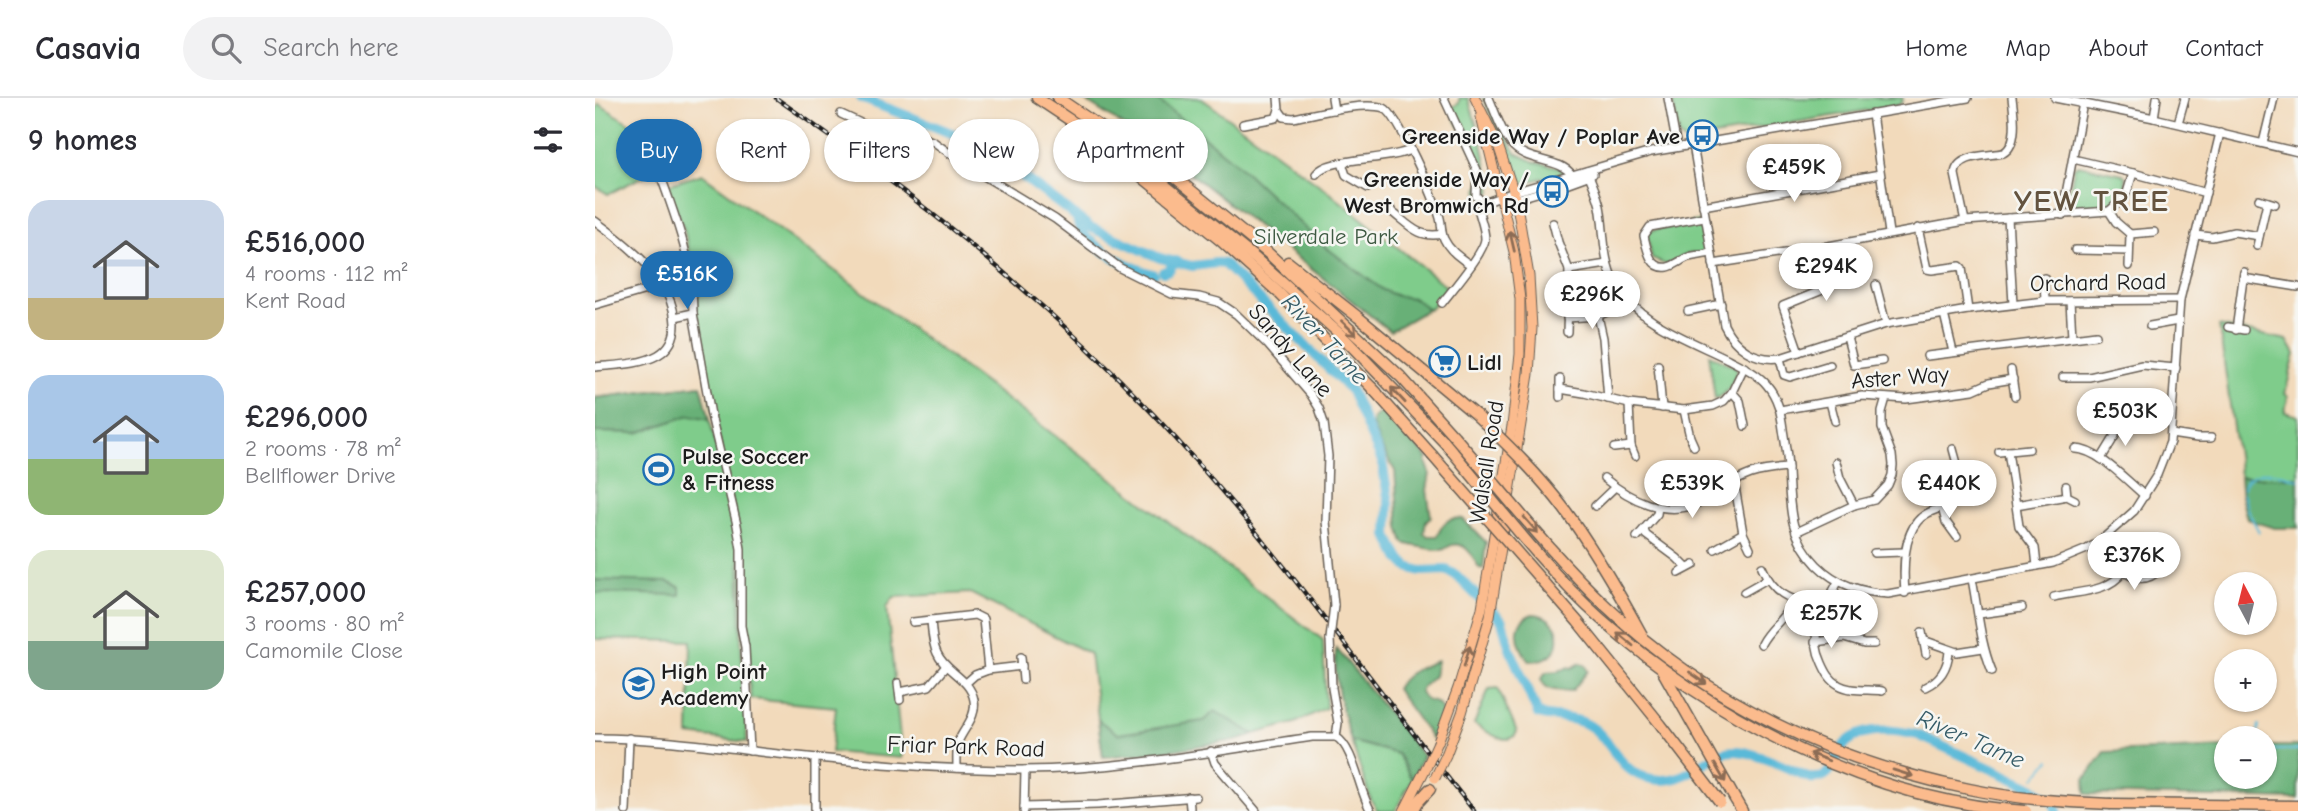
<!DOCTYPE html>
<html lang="en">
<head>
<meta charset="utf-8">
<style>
	:root { --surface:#fff; --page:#f2f2f3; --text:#2b2b33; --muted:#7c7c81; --line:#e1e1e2; --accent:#1f6fb2 }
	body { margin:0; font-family:"Comic Neue",sans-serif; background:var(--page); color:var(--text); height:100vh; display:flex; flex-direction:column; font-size:26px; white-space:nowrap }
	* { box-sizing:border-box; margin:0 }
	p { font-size:23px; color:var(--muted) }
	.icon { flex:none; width:38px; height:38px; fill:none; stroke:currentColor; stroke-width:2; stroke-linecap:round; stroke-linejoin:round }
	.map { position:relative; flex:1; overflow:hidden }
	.details { display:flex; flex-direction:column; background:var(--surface); width:595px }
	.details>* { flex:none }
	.banner { position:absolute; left:21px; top:21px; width:665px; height:63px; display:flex; gap:14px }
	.needle { width:46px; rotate:353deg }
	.buttons { position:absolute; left:1619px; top:474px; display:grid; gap:14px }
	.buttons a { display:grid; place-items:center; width:63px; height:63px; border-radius:50%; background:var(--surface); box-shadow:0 2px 5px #0004; font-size:35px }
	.price { position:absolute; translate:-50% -60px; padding:0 16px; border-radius:24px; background:#fff; color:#222; font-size:23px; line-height:46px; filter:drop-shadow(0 2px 4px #0008) }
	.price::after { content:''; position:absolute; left:50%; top:42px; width:21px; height:16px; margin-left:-10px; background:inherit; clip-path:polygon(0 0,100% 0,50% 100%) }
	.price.on { background:var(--accent); color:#fff }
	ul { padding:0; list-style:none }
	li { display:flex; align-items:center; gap:21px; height:175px; padding:0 28px }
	li span { display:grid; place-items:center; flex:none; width:196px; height:140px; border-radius:21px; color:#555 }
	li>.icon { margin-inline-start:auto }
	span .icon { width:84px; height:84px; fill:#fffc; stroke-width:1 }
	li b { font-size:30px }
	h2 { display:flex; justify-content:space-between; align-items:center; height:84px; padding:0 28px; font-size:30px }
	.pill { padding:0 24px; border-radius:32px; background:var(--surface); box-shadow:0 2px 5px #0004; font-size:24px; line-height:63px }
	.pill.on { background:var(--accent); color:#fff }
	header { display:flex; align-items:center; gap:42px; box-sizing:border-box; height:98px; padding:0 35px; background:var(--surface); border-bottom:2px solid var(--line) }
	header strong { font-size:33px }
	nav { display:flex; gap:38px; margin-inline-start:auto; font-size:24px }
	.search { width:490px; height:63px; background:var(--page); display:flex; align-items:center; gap:18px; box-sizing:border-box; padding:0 24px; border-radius:38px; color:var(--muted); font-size:26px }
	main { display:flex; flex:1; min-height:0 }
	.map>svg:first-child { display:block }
</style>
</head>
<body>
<header>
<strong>Casavia</strong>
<div class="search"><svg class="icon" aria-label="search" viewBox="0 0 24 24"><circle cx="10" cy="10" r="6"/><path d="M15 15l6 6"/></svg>Search here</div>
<nav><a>Home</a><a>Map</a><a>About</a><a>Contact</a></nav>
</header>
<main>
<section class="details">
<h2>9 homes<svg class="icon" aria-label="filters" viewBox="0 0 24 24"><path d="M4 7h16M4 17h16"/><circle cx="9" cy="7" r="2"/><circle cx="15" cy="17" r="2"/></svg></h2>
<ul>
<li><span style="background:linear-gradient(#c9d6e8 70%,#c2b280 0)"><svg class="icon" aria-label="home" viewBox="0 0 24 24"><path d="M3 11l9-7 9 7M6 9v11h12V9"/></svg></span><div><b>£516,000</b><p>4 rooms · 112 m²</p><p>Kent Road</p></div></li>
<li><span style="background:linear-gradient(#a9c7e8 60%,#8fb573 0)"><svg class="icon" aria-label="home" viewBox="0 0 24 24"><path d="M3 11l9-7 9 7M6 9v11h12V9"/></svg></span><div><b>£296,000</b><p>2 rooms · 78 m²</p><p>Bellflower Drive</p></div></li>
<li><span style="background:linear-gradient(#dfe7d0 65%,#7fa58c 0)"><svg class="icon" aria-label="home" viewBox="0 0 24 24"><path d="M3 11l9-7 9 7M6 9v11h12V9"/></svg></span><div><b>£257,000</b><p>3 rooms · 80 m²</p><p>Camomile Close</p></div></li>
</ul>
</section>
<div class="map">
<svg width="1703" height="713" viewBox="0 0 1703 713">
	<rect width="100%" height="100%" fill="#f6f6f2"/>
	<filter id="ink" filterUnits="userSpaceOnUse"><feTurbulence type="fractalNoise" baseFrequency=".0143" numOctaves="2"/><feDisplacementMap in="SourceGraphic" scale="14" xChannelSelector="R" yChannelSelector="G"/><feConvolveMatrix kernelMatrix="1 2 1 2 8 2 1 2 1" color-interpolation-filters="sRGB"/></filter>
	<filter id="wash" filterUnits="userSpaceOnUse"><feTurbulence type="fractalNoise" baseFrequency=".00686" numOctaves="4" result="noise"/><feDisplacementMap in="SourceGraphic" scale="28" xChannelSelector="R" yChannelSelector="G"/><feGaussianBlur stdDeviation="1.57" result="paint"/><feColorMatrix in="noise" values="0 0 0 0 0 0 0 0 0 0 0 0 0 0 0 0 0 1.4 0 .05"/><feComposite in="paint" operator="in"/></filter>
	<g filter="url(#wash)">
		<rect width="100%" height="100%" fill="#f2dabb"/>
		<g fill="#7fcc8b" stroke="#4e7454" stroke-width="2">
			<polygon points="486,0 606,0 730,91 853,190 837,209 795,233 562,49"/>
			<polygon points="864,0 873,0 886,41 897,93 891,100 886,98 883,93 886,82 882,67 884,65 855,11 864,5"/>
			<polygon points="888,0 891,0 921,55 940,64 968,70 970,74 929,85 924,83"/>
			<polygon points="1077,0 1308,0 1307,4 1303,7 1089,43 1084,38"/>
			<polygon points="4,6 48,34 53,76 13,96 0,88 0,12"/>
			<path d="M1483,67L1528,76L1531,79C1531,115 1503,111 1477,111L1473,107L1479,69Z"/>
			<polygon points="107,76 232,167 511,376 728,542 731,610 700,625 651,638 508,659 495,556 375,495 299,499 292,509 307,660 236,654 241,609 156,601 148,528 147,451 112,282 101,215 96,162 89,132 72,87"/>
			<polygon points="1102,123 1105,124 1108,130 1110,152 1107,155 1093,156 1072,167 1057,161 1052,137 1055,133"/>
			<polygon points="1624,228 1692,242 1700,256 1690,296 1693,298 1690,314 1703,318 1703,379 1645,379"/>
			<path d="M1114,256L1141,269L1142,272C1138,285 1133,296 1120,301Z"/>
			<polygon points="106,287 141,428 144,452 146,544 152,644 94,637 96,543 0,541 0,300"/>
			<path d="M903,590L922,634C914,651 891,633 879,626L894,591Z"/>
			<polygon points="756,643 803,656 817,682 800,713 783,713 776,702"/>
		</g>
		<g fill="#67b077" stroke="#42664a" stroke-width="2">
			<polygon points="486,0 560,0 640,64 729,148 788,192 802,198 819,200 833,211 795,233 562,49"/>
			<polygon points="106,287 115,321 95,317 43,335 0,334 0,300"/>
			<path d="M791,313L833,360L831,363L835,375L832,392L836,419L831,423L829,435L833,438H842C848,424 853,419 868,421L891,444L888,471L884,470C878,459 872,444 857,447C853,448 851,451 847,452C843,453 814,447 809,445L804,429L800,373L785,347L777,326L778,320L784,315Z"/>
			<polygon points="1645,379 1703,379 1703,430 1679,430 1652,421 1647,402"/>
			<polygon points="0,482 72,484 85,489 85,497 0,495"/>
			<path d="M938,516C972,518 973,565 934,563C922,547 915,524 938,516Z"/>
			<path d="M741,550L828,658L817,682L803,656L756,643C747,612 738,582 741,550Z"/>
			<path d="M842,563L839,578L827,589L825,594L831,602L842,605L848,613L837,641L801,591C809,575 825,569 842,563Z"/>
			<path d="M986,565L991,568L993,573L977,593C964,592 951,595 946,581L951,574L964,573L973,569L977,570Z"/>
			<polygon points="620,613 659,636 648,641 565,654 508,659 503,622 523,636 608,623"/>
			<polygon points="1670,648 1703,648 1703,701 1491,696 1490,681 1510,654 1631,649 1631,679 1670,679"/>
		</g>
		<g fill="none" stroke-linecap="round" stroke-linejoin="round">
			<g stroke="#5ab9d8" stroke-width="2">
				<path d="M1648,391C1649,379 1663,374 1674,374C1684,374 1694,379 1703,381"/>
				<polyline points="1648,395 1652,411 1664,434"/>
				<polyline points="1662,640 1664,627"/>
				<polyline points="1670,652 1703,652"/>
				<polyline points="1440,680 1455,662"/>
			</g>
			<g stroke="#5ab9d8" stroke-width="10">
				<path d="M266,0L377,43L403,60L495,129L565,160L597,168L622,165L629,166L756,293L787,363L794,405L793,438L804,460L813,469L826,473L851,472L861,477L907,523L915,551L943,616C960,621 980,618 995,628C1016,641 1024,672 1049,679C1092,693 1109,654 1139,653C1157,652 1197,672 1215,680C1241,683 1237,657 1252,644C1270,628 1302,632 1323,637L1436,689L1458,704L1462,713"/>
				<path d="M482,120C483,126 484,131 488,136C503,152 537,171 558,176"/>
				<polyline points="568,174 574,172 580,163"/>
			</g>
		</g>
	</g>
	<g filter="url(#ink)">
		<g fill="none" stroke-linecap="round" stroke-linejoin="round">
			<defs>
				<g id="minor">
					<path d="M683,0L684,12L689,19L698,20C720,16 768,3 789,10C803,16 840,102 845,120C847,127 846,135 849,141C854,152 866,161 876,167"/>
					<polyline points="737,0 739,12"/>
					<polyline points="849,0 882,72 881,98 889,105"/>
					<path d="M894,0C901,16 907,36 919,49C935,65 965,60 977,77"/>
					<polyline points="1073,0 1082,49"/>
					<polyline points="1460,0 1559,20 1703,54"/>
					<polyline points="246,16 285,34 293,26 339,44 371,67 460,121 525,170 577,196 604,199 623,204 641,216 673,247 716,297 724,310 729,325 733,358 731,423 739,507"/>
					<polyline points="1277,16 1294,135"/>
					<polyline points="1559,20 1562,0"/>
					<polyline points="1583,25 1590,0"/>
					<polyline points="648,26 681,20 684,12"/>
					<polyline points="1668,45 1679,0"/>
					<path d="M1098,47L1129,227C1140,250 1160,263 1185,260L1291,226L1373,212L1450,203L1585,202"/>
					<polyline points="1478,61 1538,75 1611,95"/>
					<polyline points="747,65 751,77 773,90"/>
					<path d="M992,73C997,84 1002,96 1005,108C1010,134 1007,161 1020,185C1041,224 1095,242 1133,261C1146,268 1162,275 1172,287C1183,300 1186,315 1188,331C1190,345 1193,359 1193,373C1195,410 1194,438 1222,467C1242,487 1266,494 1293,496L1458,465L1492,451L1504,444L1539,413L1562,377L1575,344L1585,202L1625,35"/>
					<path d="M65,76C82,123 98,164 98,215L80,219"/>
					<path d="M721,76C732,59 793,63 815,52"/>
					<polyline points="1664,101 1680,106"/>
					<polyline points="908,105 965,88 998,76"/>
					<polyline points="1108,108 1285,76"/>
					<path d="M795,110L797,114C814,127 824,141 847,136"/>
					<polyline points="1514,113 1521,124 1535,136 1559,134"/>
					<polyline points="1467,117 1488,5"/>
					<path d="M1109,119L1055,129L1049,138C1052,151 1055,172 1073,169C1081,167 1087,161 1094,159C1101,157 1109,157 1116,155"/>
					<polyline points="1413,120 1418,206"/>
					<path d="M0,123C32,146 79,182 80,226C80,239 75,250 63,257C45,267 20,267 0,269"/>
					<path d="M1370,123L1360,76C1362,56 1393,58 1408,55C1424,47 1419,15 1417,0"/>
					<polyline points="958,125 963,144 974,172 972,234"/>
					<polyline points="1323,130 1332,171 1337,172 1365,168 1367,170 1373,212"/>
					<polyline points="1600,137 1617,139 1639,134 1664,138"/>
					<polyline points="1662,148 1672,104"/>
					<polyline points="1480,152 1534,153"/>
					<polyline points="1118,166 1222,150 1370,123 1514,113 1531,98 1538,75"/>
					<polyline points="1534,168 1535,136"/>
					<polyline points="974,172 1012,166"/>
					<polyline points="1449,180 1450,203"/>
					<polyline points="1648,180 1703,189"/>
					<polyline points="1281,187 1291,226"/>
					<polyline points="1475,203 1477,239"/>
					<path d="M847,205C857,192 889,155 890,141C890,132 886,122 884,114L889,105L919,94L1056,54L1373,0"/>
					<polyline points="0,207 51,192 65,185"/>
					<polyline points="1093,213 1126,206"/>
					<polyline points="98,215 116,317 142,427 146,451 146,528 150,549 155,653"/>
					<polyline points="1349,216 1358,254"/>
					<polyline points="1003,218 1008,240 1013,301"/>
					<polyline points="972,220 1003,218 1014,213"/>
					<polyline points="1555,228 1583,223"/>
					<polyline points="1633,229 1649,232"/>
					<polyline points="1641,232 1649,174"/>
					<polyline points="1252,239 1259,267 1287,263"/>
					<polyline points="1204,254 1188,208 1225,193 1229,186 1222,150"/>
					<polyline points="1332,258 1501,237"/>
					<polyline points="1185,260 1189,277 1195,279 1235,267"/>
					<polyline points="1063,267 1067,310"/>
					<polyline points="1416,272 1420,298"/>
					<polyline points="1468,279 1494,279 1547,267 1581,270"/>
					<polyline points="965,291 989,295 1034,306 1089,312 1118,308 1129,303 1137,294 1149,269"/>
					<polyline points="1137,294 1145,303 1150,328"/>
					<polyline points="965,299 965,281"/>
					<polyline points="1235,304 1240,323"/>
					<polyline points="1034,306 1036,348 1040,358"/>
					<polyline points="1089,312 1095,339 1099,348"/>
					<polyline points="1185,312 1267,298 1311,301 1378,292 1394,285 1418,281"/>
					<polyline points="1512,328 1528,326"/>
					<polyline points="1576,336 1602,340 1616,340"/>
					<polyline points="1019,350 1036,348"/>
					<path d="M1480,351C1503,351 1532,383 1550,398"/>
					<polyline points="1413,353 1424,428 1440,450 1442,468"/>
					<polyline points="1404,354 1434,351"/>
					<polyline points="1506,361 1520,338 1521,327"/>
					<polyline points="1241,364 1245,380 1259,407"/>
					<polyline points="1102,367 1105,384 1114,398"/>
					<path d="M1009,380C1034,401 1070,420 1103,405C1121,396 1136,383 1156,376C1168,372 1181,371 1193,370"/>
					<polyline points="1139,383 1148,435 1155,450"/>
					<polyline points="1471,388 1472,398 1480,402"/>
					<polyline points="1421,407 1472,398"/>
					<polyline points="1000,408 1020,389"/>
					<polyline points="1347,409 1351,424 1362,439"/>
					<polyline points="1049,432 1051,437 1082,460 1092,470"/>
					<polyline points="1201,434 1259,407 1279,402 1293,387 1297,377 1298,367 1297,357 1287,330 1287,314 1291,300"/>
					<polyline points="1042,439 1062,416 1063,409"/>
					<path d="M1504,444C1518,462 1539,497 1566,471C1571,466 1575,458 1579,453"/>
					<polyline points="1120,451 1148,435"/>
					<polyline points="1279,455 1309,454"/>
					<path d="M1167,469C1180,500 1199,502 1228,512"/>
					<polyline points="1084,475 1099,467"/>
					<path d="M1377,481C1383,512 1385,544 1397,573"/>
					<path d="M1243,484C1228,512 1212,533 1227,565C1231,574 1235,582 1244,587C1256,594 1273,591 1287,593"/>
					<polyline points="1149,494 1172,481"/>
					<path d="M1310,495C1308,470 1307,428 1333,415C1344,409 1359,408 1364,394C1368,381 1361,363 1358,351"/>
					<path d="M1459,499C1482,493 1513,495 1528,474"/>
					<polyline points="1384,516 1427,510"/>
					<polyline points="318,524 336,522"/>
					<polyline points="1327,534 1331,556"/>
					<polyline points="735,541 737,590 743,625 741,639"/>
					<polyline points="1328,542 1362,554 1388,550"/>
					<polyline points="1220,544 1249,540 1269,546 1279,546"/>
					<path d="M1166,546C1175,528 1191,522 1197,501"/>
					<polyline points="426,559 428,582"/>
					<polyline points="393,572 427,568"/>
					<polyline points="303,585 305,602"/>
					<path d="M1330,589C1345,582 1353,569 1354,553"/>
					<polyline points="305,594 334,588 351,568"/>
					<path d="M741,639C759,649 764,694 776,713"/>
					<path d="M0,640C59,640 116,648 174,655C258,664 343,672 428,672C522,672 623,653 717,639H741"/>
					<polyline points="616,653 620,665 661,713"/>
					<path d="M362,670C362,661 361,650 364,642C370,629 382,618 379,602C375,580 350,574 342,555C337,545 337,532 336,522L380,517L388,521L393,572L380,577L371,585"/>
					<polyline points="594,699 595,710"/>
					<polyline points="429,709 503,707 601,699"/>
					<polyline points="31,713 34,640"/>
					<polyline points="220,713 220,660"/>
					<polyline points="429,713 430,672"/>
				</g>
				<g id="major">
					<polyline points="843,644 863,590 887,510 917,328 925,256 925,201 919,154 886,19"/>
					<polyline points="851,657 867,615 895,518 934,276 937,230 934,178 921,101 903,47 880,0"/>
					<polyline points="809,713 832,668"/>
				</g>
				<g id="highway">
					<polyline points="442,0 556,76 661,161 747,238 851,346"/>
					<polyline points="463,0 582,81 673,155 806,279 859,338"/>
					<polyline points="536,70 625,142 684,195 782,295"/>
					<polyline points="693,164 763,219 881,317"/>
					<polyline points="777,290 837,357"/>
					<polyline points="1140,701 1147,713"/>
					<polyline points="1516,706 1703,708"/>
					<polyline points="818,713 823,704 835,691"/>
				</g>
			</defs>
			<use href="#minor" stroke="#675e54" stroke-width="10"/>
			<use href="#major" stroke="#675e54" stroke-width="11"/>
			<use href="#highway" stroke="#675e54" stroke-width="13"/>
			<use href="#minor" stroke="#fff" stroke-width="7"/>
			<use href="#major" stroke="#fbbb8d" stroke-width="9"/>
			<use href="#highway" stroke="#fbbb8d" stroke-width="10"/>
			<defs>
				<path id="rail" d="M181,0C317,95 446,197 560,318C676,442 774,581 879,713"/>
			</defs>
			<use href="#rail" stroke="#1c1c1c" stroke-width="4.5"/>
			<use href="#rail" stroke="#f6f6f2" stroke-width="2" stroke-dasharray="5" stroke-linecap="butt"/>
			<defs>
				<polyline id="minor-bridge" points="735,541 739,507"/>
				<g id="major-bridge">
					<polyline points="832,668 843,644"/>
					<polyline points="840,680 851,657"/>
				</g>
				<g id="highway-bridge">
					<path d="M881,317C913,347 944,377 970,412C999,451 1024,495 1047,537"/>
					<path d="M859,338C909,395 956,456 1011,508C1111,603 1239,664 1374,691C1421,701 1468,704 1516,706"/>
					<path d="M851,346C900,404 949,470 1006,521C1119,621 1278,704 1431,713"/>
					<polyline points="837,357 983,524 1066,627 1125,704"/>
					<polyline points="1067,572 1140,701"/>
				</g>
			</defs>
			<use href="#minor-bridge" stroke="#675e54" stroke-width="10" stroke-linecap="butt"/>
			<use href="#major-bridge" stroke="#675e54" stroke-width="11" stroke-linecap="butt"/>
			<use href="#highway-bridge" stroke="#675e54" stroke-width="13" stroke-linecap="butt"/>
			<use href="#minor-bridge" stroke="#fff" stroke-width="7"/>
			<use href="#major-bridge" stroke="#fbbb8d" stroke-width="9"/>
			<use href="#highway-bridge" stroke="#fbbb8d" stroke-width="10"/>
		</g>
		<defs><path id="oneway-shaft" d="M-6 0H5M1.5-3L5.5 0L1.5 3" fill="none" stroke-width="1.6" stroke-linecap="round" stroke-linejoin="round" transform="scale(1.75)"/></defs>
		<g stroke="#8c6c54">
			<use href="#oneway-shaft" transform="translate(917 143) rotate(-103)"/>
			<use href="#oneway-shaft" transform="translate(754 230) rotate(44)"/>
			<use href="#oneway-shaft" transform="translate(803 297) rotate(-133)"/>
			<use href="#oneway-shaft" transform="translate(936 427) rotate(49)"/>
			<use href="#oneway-shaft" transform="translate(1030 541) rotate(-140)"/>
			<use href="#oneway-shaft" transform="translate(872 558) rotate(-74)"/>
			<use href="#oneway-shaft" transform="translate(1103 580) rotate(35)"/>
			<use href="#oneway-shaft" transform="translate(1224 659) rotate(-159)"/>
			<use href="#oneway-shaft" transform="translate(1125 675) rotate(60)"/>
			<use href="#oneway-shaft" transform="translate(1308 675) rotate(17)"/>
		</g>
	</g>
	<defs>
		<symbol id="bus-ring" viewBox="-11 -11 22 22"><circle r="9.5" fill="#f6f6f2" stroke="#1f6fb2" stroke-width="1.5"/><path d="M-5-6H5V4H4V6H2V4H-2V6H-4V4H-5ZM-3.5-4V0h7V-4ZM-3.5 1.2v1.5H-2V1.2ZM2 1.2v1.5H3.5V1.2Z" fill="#1f6fb2"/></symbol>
		<symbol id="supermarket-ring" viewBox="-11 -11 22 22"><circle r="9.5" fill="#f6f6f2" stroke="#1f6fb2" stroke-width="1.5"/><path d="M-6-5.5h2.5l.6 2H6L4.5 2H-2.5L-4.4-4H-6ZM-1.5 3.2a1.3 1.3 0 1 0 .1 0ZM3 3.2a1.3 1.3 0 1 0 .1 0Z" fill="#1f6fb2"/></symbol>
		<symbol id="stadium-ring" viewBox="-11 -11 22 22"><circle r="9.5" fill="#f6f6f2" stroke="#1f6fb2" stroke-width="1.5"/><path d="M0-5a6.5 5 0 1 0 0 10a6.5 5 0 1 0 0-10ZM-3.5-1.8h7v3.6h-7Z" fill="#1f6fb2"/></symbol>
		<symbol id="school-ring" viewBox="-11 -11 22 22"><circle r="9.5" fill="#f6f6f2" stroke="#1f6fb2" stroke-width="1.5"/><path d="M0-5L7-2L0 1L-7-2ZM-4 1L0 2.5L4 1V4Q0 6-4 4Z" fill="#1f6fb2"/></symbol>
	</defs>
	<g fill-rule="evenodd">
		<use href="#bus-ring" x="1090" y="20" width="35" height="35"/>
		<use href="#bus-ring" x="940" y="76" width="35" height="35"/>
		<use href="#supermarket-ring" x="832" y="246" width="35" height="35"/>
		<use href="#stadium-ring" x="46" y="354" width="35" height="35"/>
		<use href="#school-ring" x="26" y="568" width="35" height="35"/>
	</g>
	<g text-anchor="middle" stroke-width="5" stroke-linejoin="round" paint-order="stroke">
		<g font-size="23" font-weight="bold" fill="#1c1c1c" stroke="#f6f6f2" text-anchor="start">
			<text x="1085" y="46" text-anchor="end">Greenside Way / Poplar Ave</text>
			<text x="934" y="89" text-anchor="end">Greenside Way /<tspan x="934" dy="26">West Bromwich Rd</tspan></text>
			<text x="872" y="272">Lidl</text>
			<text x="87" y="366">Pulse Soccer<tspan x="87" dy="26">&amp; Fitness</tspan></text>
			<text x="66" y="581">High Point<tspan x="66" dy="26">Academy</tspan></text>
		</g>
		<g font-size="23" fill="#3f5a43" stroke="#f6f6f2">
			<text x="731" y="146">Silverdale Park</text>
		</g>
		<g font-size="23" fill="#1c1c1c" stroke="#f6f6f2">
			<text transform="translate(1503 184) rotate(-1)" y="8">Orchard Road</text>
			<text transform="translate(696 252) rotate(49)" y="8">Sandy Lane</text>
			<text transform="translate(1305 279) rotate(-4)" y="8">Aster Way</text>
			<text transform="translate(891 364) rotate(-81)" y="8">Walsall Road</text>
			<text transform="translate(371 648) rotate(2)" y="8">Friar Park Road</text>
		</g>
		<g font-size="24" font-style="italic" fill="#355b67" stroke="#f6f6f2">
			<text transform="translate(730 241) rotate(47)" y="8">River Tame</text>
			<text transform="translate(1376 641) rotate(23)" y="8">River Tame</text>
		</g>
		<g font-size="30" font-weight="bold" letter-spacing="2" fill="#63533f" stroke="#f6f6f2">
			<text x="1497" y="113">YEW TREE</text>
		</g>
	</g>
</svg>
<div class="buttons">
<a><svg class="needle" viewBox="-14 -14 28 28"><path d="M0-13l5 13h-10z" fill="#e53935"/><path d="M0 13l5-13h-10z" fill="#7c7c81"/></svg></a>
<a>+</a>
<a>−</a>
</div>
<b class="price" style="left:1199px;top:106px">£459K</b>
<b class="price" style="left:1231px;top:205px">£294K</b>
<b class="price on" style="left:92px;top:213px">£516K</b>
<b class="price" style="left:997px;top:233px">£296K</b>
<b class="price" style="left:1530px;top:350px">£503K</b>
<b class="price" style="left:1097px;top:422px">£539K</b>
<b class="price" style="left:1354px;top:422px">£440K</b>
<b class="price" style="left:1539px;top:494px">£376K</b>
<b class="price" style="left:1236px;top:552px">£257K</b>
<div class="banner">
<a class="pill on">Buy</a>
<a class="pill">Rent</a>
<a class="pill">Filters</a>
<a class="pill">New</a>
<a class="pill">Apartment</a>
</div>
</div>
</main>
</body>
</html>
